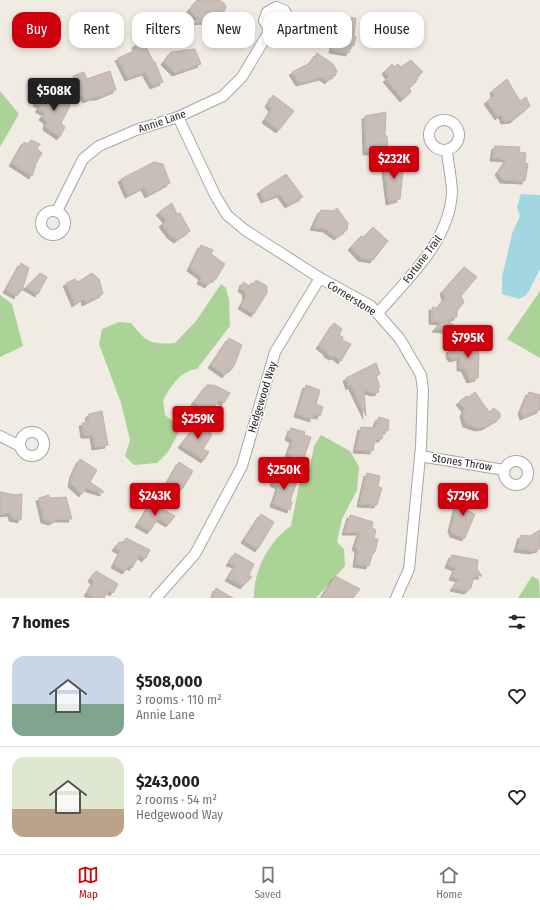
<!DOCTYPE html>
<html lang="en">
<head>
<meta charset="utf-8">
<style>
	:root { --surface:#fff; --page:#f6f6f6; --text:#222; --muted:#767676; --line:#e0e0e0; --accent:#cd000c }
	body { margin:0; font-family:"Fira Sans Condensed",sans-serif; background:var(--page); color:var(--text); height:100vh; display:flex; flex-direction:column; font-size:15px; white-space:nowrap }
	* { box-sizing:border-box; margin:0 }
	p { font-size:13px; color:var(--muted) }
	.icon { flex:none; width:22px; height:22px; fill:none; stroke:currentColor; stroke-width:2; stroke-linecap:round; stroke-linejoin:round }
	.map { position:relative; height:598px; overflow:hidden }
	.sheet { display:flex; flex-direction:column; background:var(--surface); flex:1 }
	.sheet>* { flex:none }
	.guide { position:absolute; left:12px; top:12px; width:516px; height:36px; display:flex; gap:8px }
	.price { position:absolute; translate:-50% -34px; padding:0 9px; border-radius:4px; background:var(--accent); color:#fff; font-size:13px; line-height:26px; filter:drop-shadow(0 1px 2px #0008) }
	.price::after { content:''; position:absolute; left:50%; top:24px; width:12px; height:9px; margin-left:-6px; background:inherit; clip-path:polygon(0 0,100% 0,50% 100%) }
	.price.on { background:#222; color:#fff }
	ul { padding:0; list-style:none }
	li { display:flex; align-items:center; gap:12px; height:100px; padding:0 12px }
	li+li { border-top:1px solid var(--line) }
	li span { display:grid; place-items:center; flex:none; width:112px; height:80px; border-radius:12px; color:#555 }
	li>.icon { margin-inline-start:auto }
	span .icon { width:48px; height:48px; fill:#fffc; stroke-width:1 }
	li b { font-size:17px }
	h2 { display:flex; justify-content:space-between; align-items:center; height:48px; padding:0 12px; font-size:17px }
	.tag { padding:0 14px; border-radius:12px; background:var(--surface); box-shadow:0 2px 6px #0003; font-size:14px; line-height:36px }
	.tag.on { background:var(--accent); color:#fff }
	.menu { display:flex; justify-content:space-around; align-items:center; height:56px; border-top:1px solid var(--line); background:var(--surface); font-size:11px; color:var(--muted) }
	.menu a { display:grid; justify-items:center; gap:2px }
	.menu .on { color:var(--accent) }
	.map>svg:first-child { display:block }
</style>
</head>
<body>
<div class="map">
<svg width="540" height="598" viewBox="0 0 540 598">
	<defs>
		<filter id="shadow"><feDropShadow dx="-3" dy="3" stdDeviation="0" flood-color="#0004"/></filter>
	</defs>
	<rect width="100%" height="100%" fill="#f0ece4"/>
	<g fill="#abd297">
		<polygon points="0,91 19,114 0,147"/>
		<path d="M221,284L226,288L229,300L230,326L197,369C179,371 172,386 163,400L165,415L181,428L168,452L157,463L134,465L125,456L130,440L121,403L99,344L102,329L119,322L131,323C146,342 151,345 175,343L196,321Z"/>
		<polygon points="540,291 540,358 507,339"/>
		<polygon points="0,295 12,304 23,346 0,357"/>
		<path d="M321,435L350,451L359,467L357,490L342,519L337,542L344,549L345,566L316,598H254C253,572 269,540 291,526L300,480L310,466L314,446Z"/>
		<polygon points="532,576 539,580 540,598 518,598"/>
	</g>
	<polygon fill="#a2d6e0" points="521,194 540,195 540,269 529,291 525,296 519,299 502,294 502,277 512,234 520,216 517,207"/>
	<g fill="#c8bdb7" stroke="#c3b1a6" filter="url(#shadow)">
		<polygon points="197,0 219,0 224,3 226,7 222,16 230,24 221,24 219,28 206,21 196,22 199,18 193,15 190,9"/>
		<polygon points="346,17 356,18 354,36 356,37 354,46 351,46 349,53 332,50 336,31 330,30 333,19 344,21"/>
		<polygon points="143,41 153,61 155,62 163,82 153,86 145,72 128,78 118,58 136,50 135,45"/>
		<polygon points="195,49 201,64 175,73 164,62 171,52"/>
		<polygon points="317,53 333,64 337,71 335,76 332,76 328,81 322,77 299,83 292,72 310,63"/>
		<polygon points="411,60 423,72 417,76 418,77 416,82 409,87 411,92 403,99 386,79 389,77 385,71 392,64 394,67 398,64 401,67"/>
		<polygon points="110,71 116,90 99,97 93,97 86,100 80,93 73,76 84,72 87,79"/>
		<polygon points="507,79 520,101 526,97 530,106 513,120 504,121 501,114 498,117 487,101 494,96 493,90"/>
		<polygon points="51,91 69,103 70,106 61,123 65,127 60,137 46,127 47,121 42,117 45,113 38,109 41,106 36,103 42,94 46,96"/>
		<polygon points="273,95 294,111 279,130 265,120 272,109 268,104"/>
		<polygon points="386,112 385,135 387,136 388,151 366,152 365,116"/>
		<polygon points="31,140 40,144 37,149 42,153 35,165 36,165 32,176 12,163 24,142 28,144"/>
		<polygon points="495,146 520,147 519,152 526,153 525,163 528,164 525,181 503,180 498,172 507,159 493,158"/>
		<polygon points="401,161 400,167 403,167 403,172 400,199 389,202 384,162"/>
		<polygon points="154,162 163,164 170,183 148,195 144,187 128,195 121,179"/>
		<polygon points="286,174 303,197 288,205 280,194 264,200 260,191"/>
		<polygon points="172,203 177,214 180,213 190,231 177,240 170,235 162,224 166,220 159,212"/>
		<polygon points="337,208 348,223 347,230 337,237 326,229 313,227 321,210 333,211"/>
		<polygon points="373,227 388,241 373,260 361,258 351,247 361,236 364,237"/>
		<polygon points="201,245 213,250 211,254 225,264 216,279 212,280 208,285 200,281 202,277 190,268"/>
		<polygon points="21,263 29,268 22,291 19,290 17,296 6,290"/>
		<polygon points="464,267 477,277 461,296 464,302 457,311 457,317 447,320 455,326 446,330 435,329 441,322 432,321 432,307 437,308 445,298 443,291"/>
		<polygon points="40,273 47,277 38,294 26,287"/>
		<polygon points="92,273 99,279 103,294 85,303 84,298 75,304 66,283 75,279 78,282"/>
		<polygon points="256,280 267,286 267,293 254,314 241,306 246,297 245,291 241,289 243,282 250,286 251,283 254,284"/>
		<polygon points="334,323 342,329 339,335 343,337 342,340 351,344 341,361 335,356 332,357 327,354 327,352 319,346"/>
		<polygon points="229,338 242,345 234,366 231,370 229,369 225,375 211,365"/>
		<polygon points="476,341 479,356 478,378 470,380 464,368 460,368 460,357 452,359 449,355 449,350"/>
		<polygon points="376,363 380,374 376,376 380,387 378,388 379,392 374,393 364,390 366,416 351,385 349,387 346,378"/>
		<polygon points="207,385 214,385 230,393 224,403 219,400 211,412 194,402"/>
		<polygon points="306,385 320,390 316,404 323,407 320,416 313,414 313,419 297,414"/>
		<polygon points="475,392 489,412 494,408 500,413 500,418 485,427 478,428 466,424 463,414 465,409 459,402 466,396 469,397"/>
		<polygon points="529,392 540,395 540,410 523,417 521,411"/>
		<polygon points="102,411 108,445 95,447 93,435 84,435 82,423 88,422 89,414"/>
		<polygon points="379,417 389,420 388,431 384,430 382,439 375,439 373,451 356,450 361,427 374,428"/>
		<polygon points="199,421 212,426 209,431 212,435 203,449 209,452 204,460 181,445"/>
		<polygon points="291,428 305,432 304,435 311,437 304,458 300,457 297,464 290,461 292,455 288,454 293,440 288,437"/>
		<polygon points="80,459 97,470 90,482 103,491 103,493 86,488 82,494 71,484 73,474"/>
		<polygon points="179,462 193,471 183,488 178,492 166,485"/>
		<polygon points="277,473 291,477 291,480 297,482 290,501 292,502 290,510 273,504 279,486 273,483"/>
		<polygon points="367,473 380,476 378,487 382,488 377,505 360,504"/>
		<polygon points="0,492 15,495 22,494 21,520 12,518 11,513 0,514"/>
		<polygon points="49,495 50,498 66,497 72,519 57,519 52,522 44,520 39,498"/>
		<polygon points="459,496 473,499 468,511 475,514 465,538 453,534 451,529"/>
		<polygon points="151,503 175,516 169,524 158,518 150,531 138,524"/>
		<polygon points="261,514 274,522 258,549 244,540"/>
		<polygon points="350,515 373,522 372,528 376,530 374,538 378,539 375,552 373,553 369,566 356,564 358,550 355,547 360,532 345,532"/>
		<polygon points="540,530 540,549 532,551 517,549 521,535 530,536"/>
		<polygon points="126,538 150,550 145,559 139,555 132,568 130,566 125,571 114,565 121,551 115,548 119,542 123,543"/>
		<polygon points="235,553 254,564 249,575 252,577 243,586 228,578 236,565 229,563"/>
		<polygon points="452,555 478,560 477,569 482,576 474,576 471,588 467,591 453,588 459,579 452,577 456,568 448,565"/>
		<polygon points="96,571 118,584 113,593 109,590 104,598 94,598 87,593 94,582 91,578"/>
		<polygon points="335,576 360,589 353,598 321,598"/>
		<polygon points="216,588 233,598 213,598"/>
	</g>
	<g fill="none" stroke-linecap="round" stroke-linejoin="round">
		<defs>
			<g id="minor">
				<polyline points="178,117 215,195 227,215 245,230 320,278 371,306 400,339 421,375 423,390 421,447 409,569 396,598"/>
				<circle cx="444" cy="135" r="15"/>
				<circle cx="53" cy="223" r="12"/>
				<polyline points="57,211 83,159 99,146 136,130 178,117 223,96 242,77 270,30 264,21 267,12 276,7 284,10 289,18 288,25 280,32 270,30"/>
				<path d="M378,313C408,278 449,242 452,193C452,180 448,164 447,151"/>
				<circle cx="32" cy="444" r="12"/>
				<polyline points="0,436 20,446"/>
				<polyline points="420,456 504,470"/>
				<circle cx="516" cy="473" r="12"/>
				<polyline points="156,598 195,554 242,466 275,352 320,278"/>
			</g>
		</defs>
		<use href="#minor" stroke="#a6a6a6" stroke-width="12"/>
		<use href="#minor" stroke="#fff" stroke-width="10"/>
	</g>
	<g text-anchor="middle" stroke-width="3" stroke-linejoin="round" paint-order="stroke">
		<g font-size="11" fill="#1f1f1f" stroke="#fff">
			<text transform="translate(162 121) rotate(-19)" y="4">Annie Lane</text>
			<text transform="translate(422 259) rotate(-53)" y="4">Fortune Trail</text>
			<text transform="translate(352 298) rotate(32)" y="4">Cornerstone</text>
			<text transform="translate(262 397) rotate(-73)" y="4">Hedgewood Way</text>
			<text transform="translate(462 462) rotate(9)" y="4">Stones Throw</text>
		</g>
	</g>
</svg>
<b class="price on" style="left:54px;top:112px">$508K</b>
<b class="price" style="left:394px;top:180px">$232K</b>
<b class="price" style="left:468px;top:359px">$795K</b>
<b class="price" style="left:198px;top:440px">$259K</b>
<b class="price" style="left:284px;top:491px">$250K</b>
<b class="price" style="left:155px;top:517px">$243K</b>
<b class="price" style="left:463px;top:517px">$729K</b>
<div class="guide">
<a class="tag on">Buy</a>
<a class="tag">Rent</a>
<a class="tag">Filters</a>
<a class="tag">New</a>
<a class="tag">Apartment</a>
<a class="tag">House</a>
</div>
</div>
<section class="sheet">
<h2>7 homes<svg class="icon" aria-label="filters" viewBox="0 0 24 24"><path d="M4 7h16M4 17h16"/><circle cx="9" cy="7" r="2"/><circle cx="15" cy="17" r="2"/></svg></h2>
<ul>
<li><span style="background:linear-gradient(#c9d6e8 60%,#7fa58c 0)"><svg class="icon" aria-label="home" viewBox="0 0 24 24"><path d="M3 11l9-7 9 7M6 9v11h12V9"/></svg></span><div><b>$508,000</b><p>3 rooms · 110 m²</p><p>Annie Lane</p></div><svg class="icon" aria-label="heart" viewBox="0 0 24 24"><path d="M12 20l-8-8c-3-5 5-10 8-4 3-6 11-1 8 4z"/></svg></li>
<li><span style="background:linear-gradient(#dfe7d0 65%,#b9a48a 0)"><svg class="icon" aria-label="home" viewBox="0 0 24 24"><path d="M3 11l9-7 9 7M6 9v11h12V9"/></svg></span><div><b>$243,000</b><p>2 rooms · 54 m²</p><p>Hedgewood Way</p></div><svg class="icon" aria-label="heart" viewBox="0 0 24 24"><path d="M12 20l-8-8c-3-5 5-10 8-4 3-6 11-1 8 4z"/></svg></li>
</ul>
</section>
<nav class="menu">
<a class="on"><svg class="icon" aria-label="map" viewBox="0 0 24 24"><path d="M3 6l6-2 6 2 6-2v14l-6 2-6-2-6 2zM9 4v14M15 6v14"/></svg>Map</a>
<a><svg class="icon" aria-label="saved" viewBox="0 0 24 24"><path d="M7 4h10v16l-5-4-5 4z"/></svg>Saved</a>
<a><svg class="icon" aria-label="home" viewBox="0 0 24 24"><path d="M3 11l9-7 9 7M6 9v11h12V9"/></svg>Home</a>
</nav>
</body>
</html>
